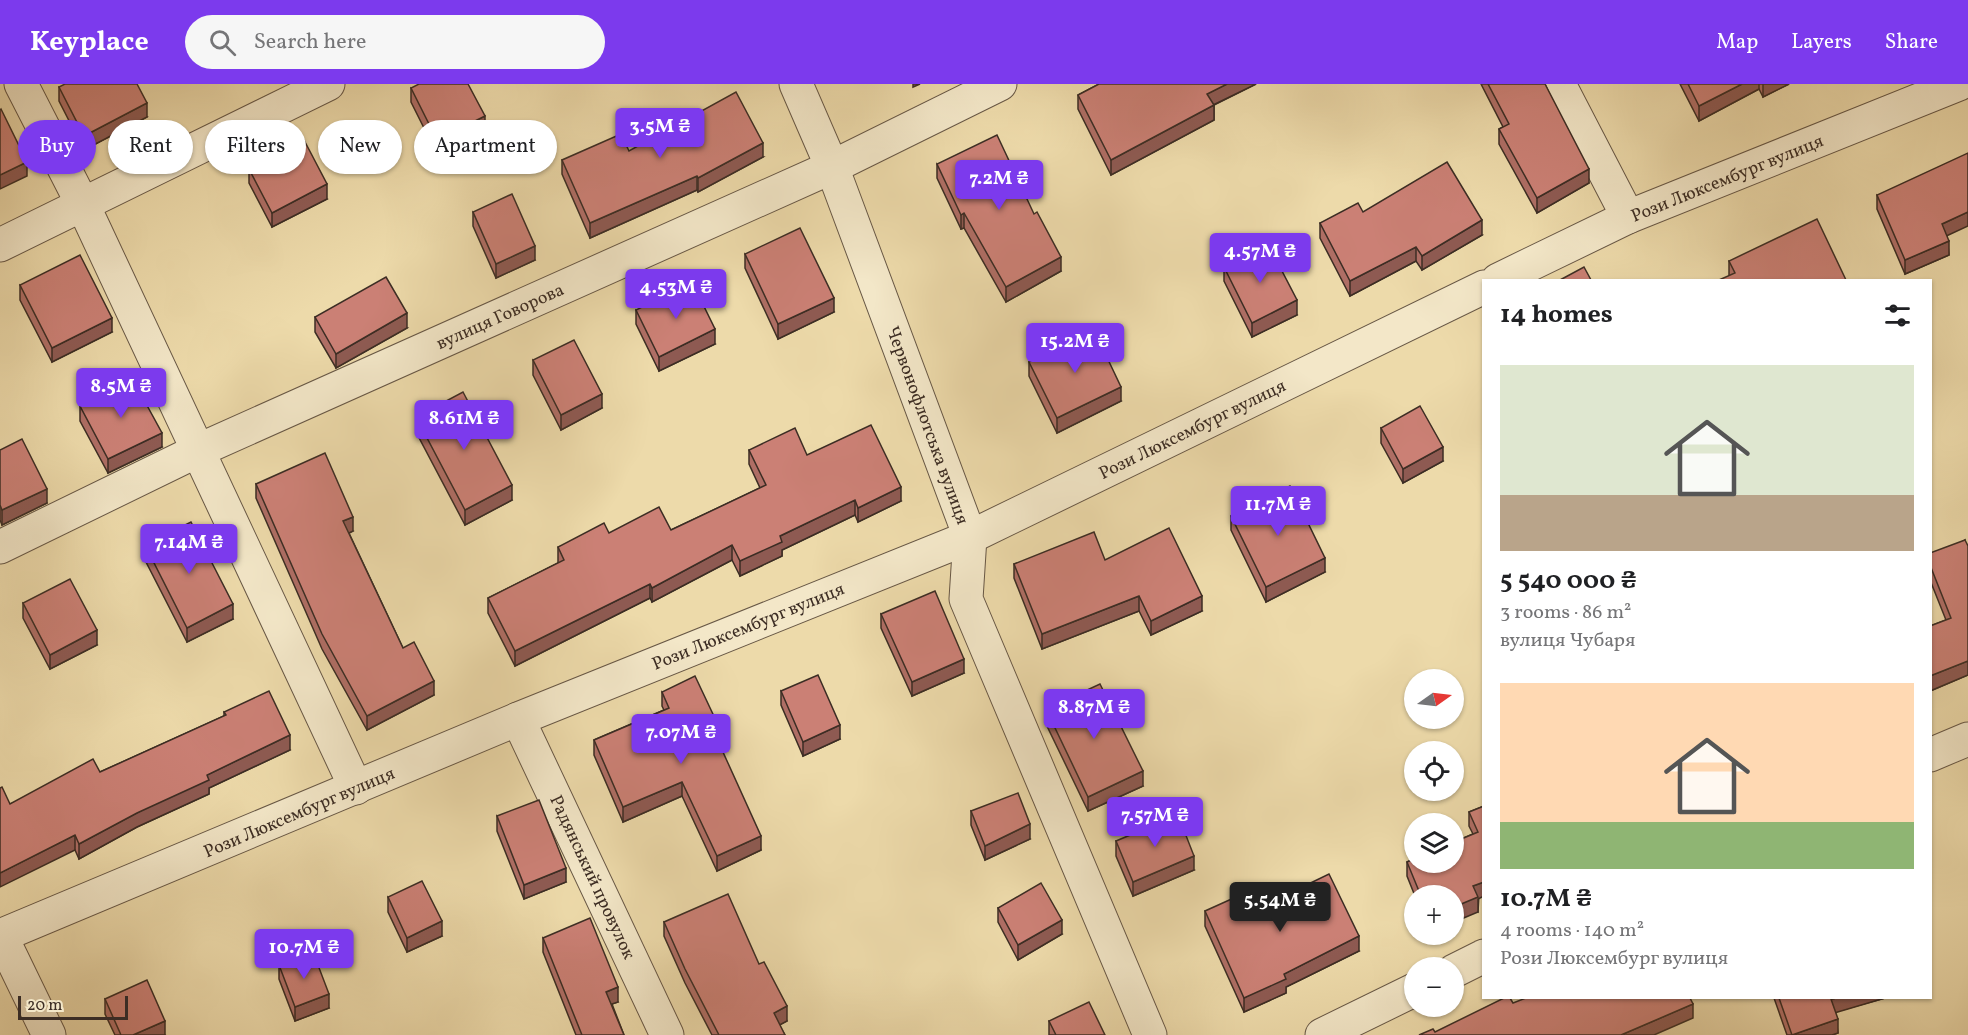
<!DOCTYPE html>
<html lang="en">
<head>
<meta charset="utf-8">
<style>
	:root { --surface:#fff; --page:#f6f6f6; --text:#202124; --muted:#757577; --accent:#7c3aed }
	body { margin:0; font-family:Vollkorn,serif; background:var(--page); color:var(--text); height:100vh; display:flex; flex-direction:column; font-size:22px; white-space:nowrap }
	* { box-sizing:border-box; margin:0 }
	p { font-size:20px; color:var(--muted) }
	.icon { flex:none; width:33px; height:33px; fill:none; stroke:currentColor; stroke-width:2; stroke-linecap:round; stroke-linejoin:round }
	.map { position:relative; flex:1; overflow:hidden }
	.sheet { position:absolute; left:1482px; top:195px; width:450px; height:720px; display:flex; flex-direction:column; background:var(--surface); border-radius:0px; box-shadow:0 2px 4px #0004 }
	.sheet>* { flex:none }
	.hud { position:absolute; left:18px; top:36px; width:570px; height:54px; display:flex; gap:12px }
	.needle { width:39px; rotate:76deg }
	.tools { position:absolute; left:1404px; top:585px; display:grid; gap:12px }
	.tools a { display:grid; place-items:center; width:60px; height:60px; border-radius:50%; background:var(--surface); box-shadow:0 2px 4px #0004; font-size:30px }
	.scale { position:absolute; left:18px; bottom:15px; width:110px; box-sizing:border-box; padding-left:6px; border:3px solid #3c2d24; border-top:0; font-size:16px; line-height:21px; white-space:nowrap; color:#3c2d24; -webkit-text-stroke:4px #f3e7c8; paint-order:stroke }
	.price { position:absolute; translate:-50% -51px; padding:0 14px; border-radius:6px; background:var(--accent); color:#fff; font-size:20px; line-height:39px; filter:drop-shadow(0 2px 3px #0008) }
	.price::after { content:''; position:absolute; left:50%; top:36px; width:18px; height:14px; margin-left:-9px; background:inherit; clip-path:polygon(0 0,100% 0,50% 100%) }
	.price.current { background:#222; color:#fff }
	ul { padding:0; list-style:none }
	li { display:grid; align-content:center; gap:12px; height:318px; padding:0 18px }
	li span { display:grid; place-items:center; height:186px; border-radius:0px; color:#555 }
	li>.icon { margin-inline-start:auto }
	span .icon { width:108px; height:108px; fill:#fffc; stroke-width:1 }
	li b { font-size:26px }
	h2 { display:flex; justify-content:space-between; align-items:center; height:72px; padding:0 18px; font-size:26px }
	.chip { padding:0 21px; border-radius:27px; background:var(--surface); box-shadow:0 2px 4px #0004; font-size:21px; line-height:54px }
	.chip.current { background:var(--accent); color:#fff }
	header { display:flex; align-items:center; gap:36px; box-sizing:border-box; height:84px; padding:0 30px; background:var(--accent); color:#fff }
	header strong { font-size:28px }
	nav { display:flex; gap:33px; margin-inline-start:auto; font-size:21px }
	.search { width:420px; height:54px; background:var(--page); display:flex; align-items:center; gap:15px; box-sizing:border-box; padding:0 21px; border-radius:33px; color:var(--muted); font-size:22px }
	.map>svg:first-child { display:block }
</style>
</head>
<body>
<header>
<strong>Keyplace</strong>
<div class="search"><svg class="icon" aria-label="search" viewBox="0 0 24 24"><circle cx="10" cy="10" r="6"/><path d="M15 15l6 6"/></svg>Search here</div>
<nav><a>Map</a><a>Layers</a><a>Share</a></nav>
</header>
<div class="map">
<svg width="1968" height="951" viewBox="0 0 1968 951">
	<rect width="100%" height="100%" fill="#eddaaa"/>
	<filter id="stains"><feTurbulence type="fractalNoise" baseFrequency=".00333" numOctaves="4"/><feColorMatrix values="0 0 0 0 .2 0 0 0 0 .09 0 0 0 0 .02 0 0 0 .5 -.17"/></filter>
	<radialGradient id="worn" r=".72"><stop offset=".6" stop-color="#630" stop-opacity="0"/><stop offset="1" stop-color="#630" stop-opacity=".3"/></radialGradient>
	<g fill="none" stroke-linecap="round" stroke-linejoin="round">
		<defs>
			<g id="minor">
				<polyline points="21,0 83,121 356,704"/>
				<polyline points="796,0 832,83 970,453 966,515 1150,951"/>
				<polyline points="1559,0 1628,133"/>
				<polyline points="0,161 328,0"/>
				<polyline points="1498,196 1628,133 1959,0"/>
				<polyline points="0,463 197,367 832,83 1000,0"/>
				<polyline points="518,635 667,951"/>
				<polyline points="1930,671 1968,655"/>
				<polyline points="0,852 518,635 970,453 1484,203"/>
				<polyline points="1,852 49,951"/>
				<polyline points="1454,887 1484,872"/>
				<polyline points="1322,951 1414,906"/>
			</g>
		</defs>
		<use href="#minor" stroke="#685846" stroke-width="35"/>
		<use href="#minor" stroke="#f3e7c8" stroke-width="33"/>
	</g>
	<g fill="#af6e65" stroke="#3c2d24" stroke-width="1.5">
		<polygon points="1099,0 1256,0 1214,21 1214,36 1111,91 1078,25 1078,11"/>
		<polygon points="1481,0 1545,0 1589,99 1537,129 1499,60 1499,45 1503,43"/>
		<polygon points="1680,0 1789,0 1763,13 1759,5 1699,37"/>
		<polygon points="59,3 147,33 84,66 59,17"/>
		<polygon points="411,4 485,46 437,70 411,18"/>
		<polygon points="629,67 763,73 698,108 697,106 590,154 562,90 562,76"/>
		<polygon points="937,80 1061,187 1006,218 964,144 961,145 937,94"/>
		<polygon points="249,85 327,115 272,143 249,99"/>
		<polygon points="1877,111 1947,152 1949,171 1905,190 1877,125"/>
		<polygon points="473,128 535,176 496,194 473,142"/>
		<polygon points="1363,128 1482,151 1422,186 1416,177 1350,212 1320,154 1320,139"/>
		<polygon points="745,170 834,228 778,255 745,184"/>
		<polygon points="1729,177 1846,196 1729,192"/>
		<polygon points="1224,183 1297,231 1252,253 1224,197"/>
		<polygon points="20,201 112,248 52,278 20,216"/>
		<polygon points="636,226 715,260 659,287 636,240"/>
		<polygon points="315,233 407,244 336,284 315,248"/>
		<polygon points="533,276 602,324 561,346 533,291"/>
		<polygon points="1029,278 1121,317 1057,349 1029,292"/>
		<polygon points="80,322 162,363 108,389 80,337"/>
		<polygon points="416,333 512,416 465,441 416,348"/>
		<polygon points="1381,344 1443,377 1403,399 1381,359"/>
		<polygon points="0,366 47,419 2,441 0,436"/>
		<polygon points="749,366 807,371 901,417 858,438 855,431 782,466 782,472 740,492 732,476 652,518 650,514 515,582 488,529 488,514 558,479 558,463 609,449 671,446 760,404 749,380"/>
		<polygon points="256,400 353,447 349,449 403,564 434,611 367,646 322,565 256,414"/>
		<polygon points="1231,432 1325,488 1266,518 1231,446"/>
		<polygon points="1965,456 1968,591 1930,607 1930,542 1946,536 1930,496 1930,481"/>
		<polygon points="145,461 233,535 187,558 145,476"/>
		<polygon points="1105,476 1202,527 1151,551 1139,527 1042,565 1014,494 1014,480"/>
		<polygon points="23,519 97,561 50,585 23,534"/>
		<polygon points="881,530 964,589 912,612 881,544"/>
		<polygon points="781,607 840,655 803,672 781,621"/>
		<polygon points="662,608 719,657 718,657 761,766 717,787 682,712 623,738 594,671 594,656 664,626 662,622"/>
		<polygon points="1046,625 1143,702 1088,727 1046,640"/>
		<polygon points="224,628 290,666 209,704 209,710 137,743 79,775 75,766 10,720 100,688 224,632"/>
		<polygon points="1484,722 1478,828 1454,812 1415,812 1407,792 1407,778 1473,750 1469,742 1469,728"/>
		<polygon points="971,727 1030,755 985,776 971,741"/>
		<polygon points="497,732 566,798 524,815 497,747"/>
		<polygon points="1116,757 1194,786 1133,812 1116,772"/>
		<polygon points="388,813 442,852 407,868 388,828"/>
		<polygon points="998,824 1062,850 1018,876 998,838"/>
		<polygon points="1255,826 1359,867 1286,903 1286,909 1244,928 1205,842 1205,827"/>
		<polygon points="664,838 759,880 787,937 779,941 785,951 712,951 685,899 664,852"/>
		<polygon points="543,854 618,918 612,920 624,951 576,951 543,868"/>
		<polygon points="279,881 329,924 295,937 279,895"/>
		<polygon points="1774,914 1885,914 1835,928 1838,949 1832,951 1787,951"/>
		<polygon points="105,915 165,951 115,951 105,930"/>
		<polygon points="1049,937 1105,951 1049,951"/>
	</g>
	<g fill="#8e5a52" stroke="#3c2d24" stroke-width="1.5">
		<polygon points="913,0 920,0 913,3"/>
		<polygon points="1227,0 1256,0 1207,24 1207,10"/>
		<polygon points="1742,0 1759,0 1759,5 1699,37 1699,22"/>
		<polygon points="1763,0 1789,0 1763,13"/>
		<polygon points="147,19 147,33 84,66 84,52"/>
		<polygon points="1214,21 1214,36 1111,91 1111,76"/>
		<polygon points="485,32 485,46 437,70 437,56"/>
		<polygon points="763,59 763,73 698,108 698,94"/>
		<polygon points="27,78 27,92 0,105 0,91"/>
		<polygon points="1589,85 1589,99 1537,129 1537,114"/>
		<polygon points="697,92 697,106 590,154 590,139"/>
		<polygon points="327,100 327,115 272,143 272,129"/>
		<polygon points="1968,128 1968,142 1942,154 1942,140"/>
		<polygon points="964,129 964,144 961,145 961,131"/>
		<polygon points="1482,136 1482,151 1422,186 1422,172"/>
		<polygon points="1949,157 1949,171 1905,190 1905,176"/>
		<polygon points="535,162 535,176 496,194 496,180"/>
		<polygon points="1416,163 1416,177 1350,212 1350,197"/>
		<polygon points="1061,173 1061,187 1006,218 1006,203"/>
		<polygon points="834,214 834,228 778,255 778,240"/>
		<polygon points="1297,216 1297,231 1252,253 1252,239"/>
		<polygon points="407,229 407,244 336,284 336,270"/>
		<polygon points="112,234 112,248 52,278 52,264"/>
		<polygon points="715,245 715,260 659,287 659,273"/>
		<polygon points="1121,303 1121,317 1057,349 1057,334"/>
		<polygon points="602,310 602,324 561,346 561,331"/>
		<polygon points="162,349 162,363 108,389 108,375"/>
		<polygon points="1443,363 1443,377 1403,399 1403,385"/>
		<polygon points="512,401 512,416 465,441 465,426"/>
		<polygon points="901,403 901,417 858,438 858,424"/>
		<polygon points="47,405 47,419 2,441 2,426"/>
		<polygon points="855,416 855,431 782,466 782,472 740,492 740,477 780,452"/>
		<polygon points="353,433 353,447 343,452 343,437"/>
		<polygon points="732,461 732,476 652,518 652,504"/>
		<polygon points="1325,474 1325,488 1266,518 1266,503"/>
		<polygon points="650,500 650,514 515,582 515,567"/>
		<polygon points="1139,512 1139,527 1042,565 1042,550"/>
		<polygon points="1202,512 1202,527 1151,551 1151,537"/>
		<polygon points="233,520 233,535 187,558 187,544"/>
		<polygon points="97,546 97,561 50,585 50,571"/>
		<polygon points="964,575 964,589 912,612 912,598"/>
		<polygon points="1968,577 1968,591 1930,607 1930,592"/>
		<polygon points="434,597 434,611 367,646 367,632"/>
		<polygon points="840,641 840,655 803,672 803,658"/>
		<polygon points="719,643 719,657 713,660 713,646"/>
		<polygon points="290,651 290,666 209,704 209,710 137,743 79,775 79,760 207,691"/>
		<polygon points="1143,687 1143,702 1088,727 1088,713"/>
		<polygon points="682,698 682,712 623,738 623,723"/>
		<polygon points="1030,740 1030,755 985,776 985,762"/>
		<polygon points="75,751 75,766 0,803 0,789"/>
		<polygon points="761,752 761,766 717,787 717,772"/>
		<polygon points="1194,772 1194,786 1133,812 1133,798"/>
		<polygon points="566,784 566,798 524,815 524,801"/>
		<polygon points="1484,798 1484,812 1478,815 1478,828 1454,838 1454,823 1473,802"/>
		<polygon points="1062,836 1062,850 1018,876 1018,861"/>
		<polygon points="442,837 442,852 407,868 407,854"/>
		<polygon points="1359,852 1359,867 1286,903 1286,909 1244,928 1244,914 1284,890"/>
		<polygon points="618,903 618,918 606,922 606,908"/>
		<polygon points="329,910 329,924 295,937 295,923"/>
		<polygon points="1837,914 1885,914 1831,930 1831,915"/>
		<polygon points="1693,920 1693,934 1654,951 1621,951"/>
		<polygon points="787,922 787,937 774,944 774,929"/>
		<polygon points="1838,935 1838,949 1832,951 1792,951"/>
		<polygon points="165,937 165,951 133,951"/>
	</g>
	<g fill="#cb8075" stroke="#3c2d24" stroke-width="1.5">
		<polygon points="65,0 137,0 147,19 84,52 59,3"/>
		<polygon points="419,0 468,0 485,32 437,56 411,4"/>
		<polygon points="1099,0 1227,0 1207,10 1214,21 1111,76 1078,11"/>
		<polygon points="1488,0 1545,0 1589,85 1537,114 1499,45 1509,40"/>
		<polygon points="1688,0 1742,0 1699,22"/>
		<polygon points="736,8 763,59 698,94 697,92 590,139 562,76 621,50 629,67"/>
		<polygon points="1,25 27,78 0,91 0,26"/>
		<polygon points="997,51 1034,130 1037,128 1061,173 1006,203 964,129 961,131 937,80"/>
		<polygon points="304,56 327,100 272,129 249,85"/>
		<polygon points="1968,69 1968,128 1942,140 1949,157 1905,176 1877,111"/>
		<polygon points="1447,78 1482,136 1422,172 1416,163 1350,197 1320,139 1358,119 1363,128"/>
		<polygon points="512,110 535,162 496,180 473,128"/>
		<polygon points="1817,135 1846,196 1719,196 1735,189 1729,177"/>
		<polygon points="800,144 834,214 778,240 745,170"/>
		<polygon points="1268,160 1297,216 1252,239 1224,183"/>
		<polygon points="80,171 112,234 52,264 20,201"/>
		<polygon points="1584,183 1591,196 1560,196"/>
		<polygon points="386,193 407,229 336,270 315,233"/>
		<polygon points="692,198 715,245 659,273 636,226"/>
		<polygon points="1094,246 1121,303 1057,334 1029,278"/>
		<polygon points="574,256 602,310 561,331 533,276"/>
		<polygon points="132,294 162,349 108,375 80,322"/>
		<polygon points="463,308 512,401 465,426 416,333"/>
		<polygon points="1420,322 1443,363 1403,385 1381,344"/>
		<polygon points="871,341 901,403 858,424 855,416 780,452 782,458 740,477 732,461 652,504 650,500 515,567 488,514 564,476 558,463 604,439 609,449 659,423 671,446 766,401 749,366 795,344 807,371"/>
		<polygon points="22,355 47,405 2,426 0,421 0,366"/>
		<polygon points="325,369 353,433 343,437 403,564 414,558 434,597 367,632 322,550 256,400"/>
		<polygon points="1290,402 1325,474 1266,503 1231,432"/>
		<polygon points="191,438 233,520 187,544 145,461"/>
		<polygon points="1169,444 1202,512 1151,537 1139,512 1042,550 1014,480 1094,448 1105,476"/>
		<polygon points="1965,456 1968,462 1968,577 1930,592 1930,542 1951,534 1930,481 1930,469"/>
		<polygon points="70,495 97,546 50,571 23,519"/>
		<polygon points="935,507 964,575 912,598 881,530"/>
		<polygon points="818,591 840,641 803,658 781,607"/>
		<polygon points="695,592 719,643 713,646 761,752 717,772 682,698 623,723 594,656 669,624 662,608"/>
		<polygon points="1100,600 1143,687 1088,713 1046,625"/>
		<polygon points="269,607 290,651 207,691 209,696 137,729 79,760 75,751 0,789 0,704 2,703 10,720 93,675 100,688 226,631 224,628"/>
		<polygon points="1018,709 1030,740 985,762 971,727"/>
		<polygon points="539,716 566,784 524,801 497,732"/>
		<polygon points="1484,722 1484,798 1473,802 1478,813 1454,823 1454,812 1421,812 1407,778 1414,775 1414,778 1454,778 1454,758 1478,748 1469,728"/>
		<polygon points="1178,731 1194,772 1133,798 1116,757"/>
		<polygon points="1329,790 1359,852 1284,890 1286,895 1244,914 1205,827 1247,808 1255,826"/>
		<polygon points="422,797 442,837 407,854 388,813"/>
		<polygon points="1041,799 1062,836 1018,861 998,824"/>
		<polygon points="728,810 759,880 764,878 787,922 774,929 785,951 719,951 685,885 664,838"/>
		<polygon points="590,834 618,903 606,908 624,951 582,951 543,854"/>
		<polygon points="313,868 329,910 295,923 279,881"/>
		<polygon points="147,896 165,937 133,951 121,951 105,915"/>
		<polygon points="1504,914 1510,914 1513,919 1526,914 1690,914 1693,920 1621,951 1419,951 1433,945 1435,948"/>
		<polygon points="1779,914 1837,914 1831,915 1838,935 1792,951"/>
		<polygon points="1089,918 1105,951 1056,951 1049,937"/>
	</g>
	<g text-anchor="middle" stroke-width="5" stroke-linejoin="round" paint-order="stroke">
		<g font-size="18" fill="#3c2d24" stroke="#f3e7c8">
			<text transform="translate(1727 94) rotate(-22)" y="6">Рози Люксембург вулиця</text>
			<text transform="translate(500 232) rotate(-24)" y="6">вулиця Говорова</text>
			<text transform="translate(928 341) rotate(70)" y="6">Червонофлотська вулиця</text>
			<text transform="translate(1192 345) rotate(-26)" y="6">Рози Люксембург вулиця</text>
			<text transform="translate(748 542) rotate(-22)" y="6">Рози Люксембург вулиця</text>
			<text transform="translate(299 728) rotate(-23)" y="6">Рози Люксембург вулиця</text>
			<text transform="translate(593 793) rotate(65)" y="6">Радянський провулок</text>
		</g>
	</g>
	<rect width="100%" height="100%" filter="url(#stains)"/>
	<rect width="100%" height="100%" fill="url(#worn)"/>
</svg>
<div class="tools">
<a><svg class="needle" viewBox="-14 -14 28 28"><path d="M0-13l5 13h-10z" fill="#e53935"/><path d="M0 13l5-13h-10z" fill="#757577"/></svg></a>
<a><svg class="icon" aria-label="locate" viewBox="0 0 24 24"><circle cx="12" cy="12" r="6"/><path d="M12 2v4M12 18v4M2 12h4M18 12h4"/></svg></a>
<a><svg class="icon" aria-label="layers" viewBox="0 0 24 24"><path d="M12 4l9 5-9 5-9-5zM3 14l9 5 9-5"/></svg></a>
<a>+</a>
<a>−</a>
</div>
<div class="scale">20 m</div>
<b class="price" style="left:660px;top:75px">3.5M ₴</b>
<b class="price" style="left:999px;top:127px">7.2M ₴</b>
<b class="price" style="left:1260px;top:200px">4.57M ₴</b>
<b class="price" style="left:676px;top:236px">4.53M ₴</b>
<b class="price" style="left:1075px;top:290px">15.2M ₴</b>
<b class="price" style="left:121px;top:335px">8.5M ₴</b>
<b class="price" style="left:464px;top:367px">8.61M ₴</b>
<b class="price" style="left:1278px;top:453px">11.7M ₴</b>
<b class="price" style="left:189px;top:491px">7.14M ₴</b>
<b class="price" style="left:1094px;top:656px">8.87M ₴</b>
<b class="price" style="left:681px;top:681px">7.07M ₴</b>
<b class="price" style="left:1155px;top:764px">7.57M ₴</b>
<b class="price current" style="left:1280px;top:849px">5.54M ₴</b>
<b class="price" style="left:304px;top:896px">10.7M ₴</b>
<div class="hud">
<a class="chip current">Buy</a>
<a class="chip">Rent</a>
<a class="chip">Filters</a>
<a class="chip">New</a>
<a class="chip">Apartment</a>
</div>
<section class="sheet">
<h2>14 homes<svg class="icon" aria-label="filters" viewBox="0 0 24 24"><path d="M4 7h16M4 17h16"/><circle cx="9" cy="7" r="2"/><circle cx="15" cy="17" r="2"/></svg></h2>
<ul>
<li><span style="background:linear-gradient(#dfe7d0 70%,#b9a48a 0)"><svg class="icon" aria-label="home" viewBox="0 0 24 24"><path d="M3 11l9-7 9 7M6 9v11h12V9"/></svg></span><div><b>5 540 000 ₴</b><p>3 rooms · 86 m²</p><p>вулиця Чубаря</p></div></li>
<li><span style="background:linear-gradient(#ffd9b3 75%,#8fb573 0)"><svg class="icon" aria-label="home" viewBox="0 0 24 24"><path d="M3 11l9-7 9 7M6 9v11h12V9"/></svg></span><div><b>10.7M ₴</b><p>4 rooms · 140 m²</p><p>Рози Люксембург вулиця</p></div></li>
</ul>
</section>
</div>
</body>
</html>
